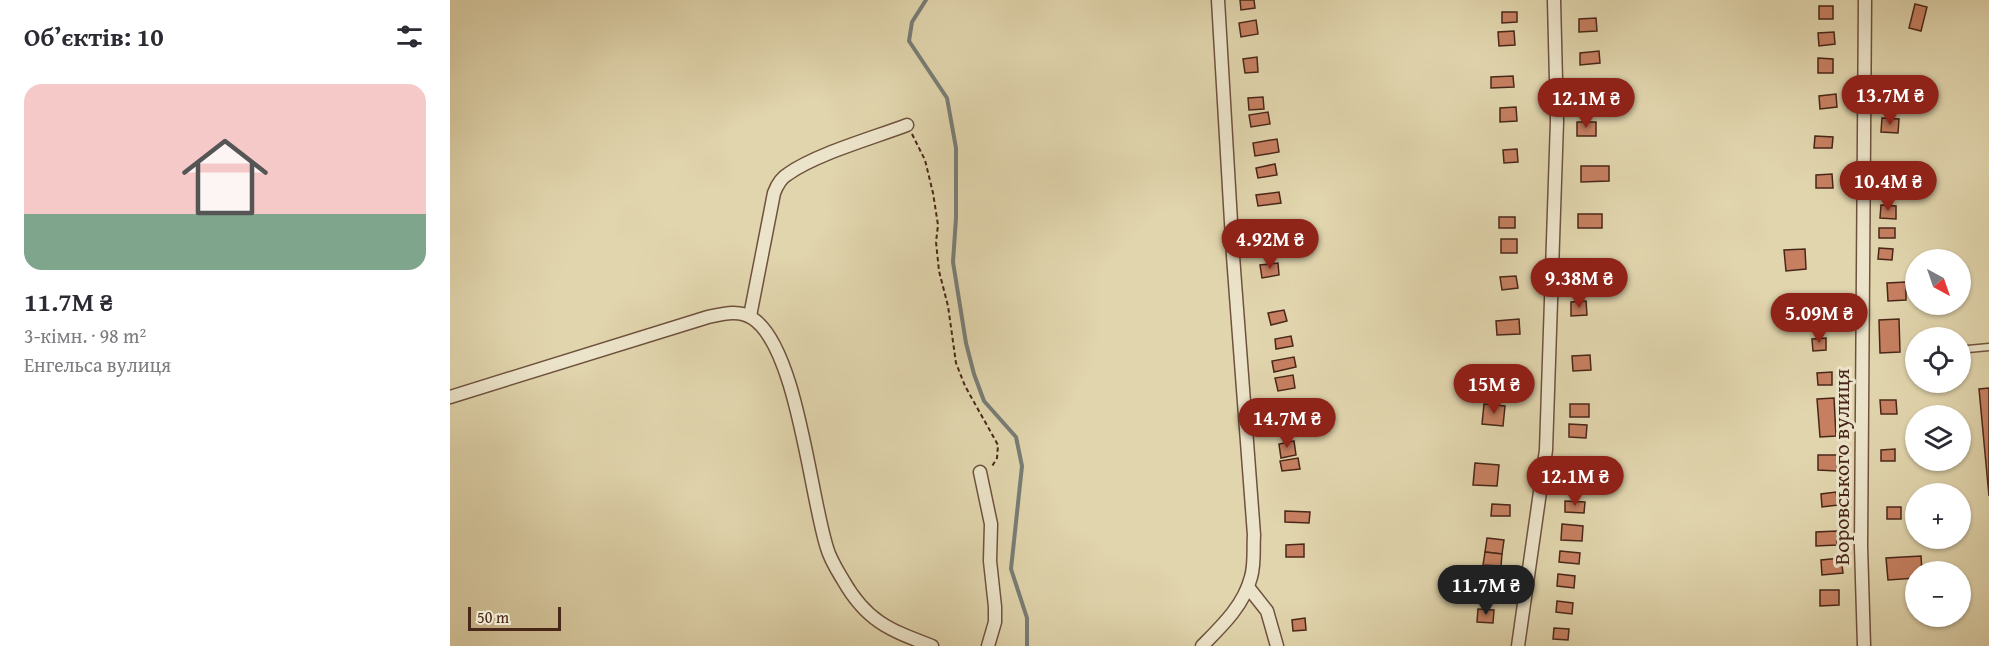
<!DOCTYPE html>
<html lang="uk">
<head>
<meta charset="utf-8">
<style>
	:root { --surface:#fff; --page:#f2f2f3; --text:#2b2b33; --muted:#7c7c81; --line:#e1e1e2; --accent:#8f2418 }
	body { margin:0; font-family:"Gentium Book Plus",serif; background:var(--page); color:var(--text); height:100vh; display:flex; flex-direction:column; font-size:22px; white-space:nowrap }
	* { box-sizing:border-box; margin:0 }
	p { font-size:20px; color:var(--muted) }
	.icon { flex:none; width:33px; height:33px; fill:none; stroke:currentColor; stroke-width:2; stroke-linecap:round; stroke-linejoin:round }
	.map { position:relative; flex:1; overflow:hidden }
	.panel { display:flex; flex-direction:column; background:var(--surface); width:450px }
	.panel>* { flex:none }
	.needle { width:39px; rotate:140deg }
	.fabs { position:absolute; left:1455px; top:249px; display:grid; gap:12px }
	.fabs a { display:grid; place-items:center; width:66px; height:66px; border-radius:50%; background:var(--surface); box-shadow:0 2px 4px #0004; font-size:30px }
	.scale { position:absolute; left:18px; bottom:15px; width:93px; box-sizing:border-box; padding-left:6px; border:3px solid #492718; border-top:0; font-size:16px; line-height:21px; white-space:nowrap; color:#492718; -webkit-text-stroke:4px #ece4ca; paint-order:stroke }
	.price { position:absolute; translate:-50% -51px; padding:0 14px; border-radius:21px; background:var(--accent); color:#fff; font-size:20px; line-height:39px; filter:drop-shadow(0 2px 3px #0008) }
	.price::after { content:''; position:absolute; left:50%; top:36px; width:18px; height:14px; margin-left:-9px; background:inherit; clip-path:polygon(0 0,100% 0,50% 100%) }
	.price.selected { background:#222; color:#fff }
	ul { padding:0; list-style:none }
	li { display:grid; align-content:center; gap:12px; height:318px; padding:0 24px }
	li+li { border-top:2px solid var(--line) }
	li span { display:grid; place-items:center; height:186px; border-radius:18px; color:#555 }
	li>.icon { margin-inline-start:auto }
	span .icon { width:108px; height:108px; fill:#fffc; stroke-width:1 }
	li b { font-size:26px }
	h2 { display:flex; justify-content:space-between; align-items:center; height:72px; padding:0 24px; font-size:26px }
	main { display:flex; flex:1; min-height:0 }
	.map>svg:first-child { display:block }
</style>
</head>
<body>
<main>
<section class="panel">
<h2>Об’єктів: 10<svg class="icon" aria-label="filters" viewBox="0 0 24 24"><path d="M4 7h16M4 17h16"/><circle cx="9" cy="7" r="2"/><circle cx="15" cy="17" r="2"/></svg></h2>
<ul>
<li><span style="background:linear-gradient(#f6c9c9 70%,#7fa58c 0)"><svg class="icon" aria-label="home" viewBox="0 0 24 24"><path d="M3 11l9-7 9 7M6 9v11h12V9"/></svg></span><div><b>11.7M ₴</b><p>3-кімн. · 98 m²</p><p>Енгельса вулиця</p></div></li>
</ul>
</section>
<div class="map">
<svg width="1539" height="646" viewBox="0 0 1539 646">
	<rect width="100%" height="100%" fill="#e1d5ad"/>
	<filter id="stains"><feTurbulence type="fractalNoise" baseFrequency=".00333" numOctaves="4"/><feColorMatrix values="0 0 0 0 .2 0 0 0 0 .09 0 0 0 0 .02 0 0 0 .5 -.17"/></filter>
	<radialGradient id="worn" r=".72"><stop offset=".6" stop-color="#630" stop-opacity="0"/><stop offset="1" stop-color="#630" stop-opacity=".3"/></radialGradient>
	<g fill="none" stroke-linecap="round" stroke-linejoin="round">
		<polyline stroke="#787d76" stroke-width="4" points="476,0 462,22 459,41 497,98 506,148 506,218 503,262 516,343 524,374 534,401 566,437 572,466 561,569 577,618 577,646"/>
	</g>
	<g fill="#c68061" stroke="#492718" stroke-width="1.5">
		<polygon points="790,0 804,0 805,8 791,10"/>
		<polygon points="1465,4 1477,7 1471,31 1459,28"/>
		<rect x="1369" y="6" width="14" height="13"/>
		<polygon points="1052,12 1067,12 1067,22 1052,23"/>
		<polygon points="1146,18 1147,31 1129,32 1129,19"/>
		<polygon points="806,20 808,34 791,37 789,23"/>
		<polygon points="1064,31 1065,45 1049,46 1048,32"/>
		<polygon points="1384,32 1385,44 1369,46 1368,33"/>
		<polygon points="1149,51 1150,63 1130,65 1130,53"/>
		<polygon points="807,57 808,72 795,73 793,59"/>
		<polygon points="1368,58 1383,59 1383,73 1368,73"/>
		<polygon points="1063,76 1064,87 1041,88 1041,77"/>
		<polygon points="1435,82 1454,84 1453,100 1433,98"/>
		<polygon points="1148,92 1148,105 1129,105 1129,93"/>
		<polygon points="1386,94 1387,107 1370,109 1369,96"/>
		<polygon points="813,97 814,109 799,110 798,98"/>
		<polygon points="1066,107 1067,121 1050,122 1050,108"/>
		<polygon points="818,112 820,124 801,127 799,115"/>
		<polygon points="1432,118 1449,119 1448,133 1431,132"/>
		<rect x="1127" y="122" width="19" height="14"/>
		<polygon points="1365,136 1383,137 1382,148 1364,148"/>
		<polygon points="827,139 829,152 805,156 803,143"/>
		<polygon points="1067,149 1068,162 1054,163 1053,150"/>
		<polygon points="825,164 827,175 808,178 806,168"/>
		<polygon points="1131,166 1159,166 1159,181 1131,182"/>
		<polygon points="1382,174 1383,188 1366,188 1366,175"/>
		<polygon points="829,192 831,203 808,206 806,195"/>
		<polygon points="1431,205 1446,206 1446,219 1430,218"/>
		<rect x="1128" y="214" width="24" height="14"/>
		<rect x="1049" y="217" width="16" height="11"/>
		<rect x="1429" y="228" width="16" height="10"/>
		<rect x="1051" y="239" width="16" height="14"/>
		<polygon points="1429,248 1443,249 1442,260 1428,259"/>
		<polygon points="1355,249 1356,269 1336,271 1334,250"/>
		<polygon points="1154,259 1155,277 1126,280 1125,261"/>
		<polygon points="828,263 829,275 812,278 810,265"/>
		<polygon points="1066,276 1068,288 1052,290 1050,277"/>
		<polygon points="1456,282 1456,300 1438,301 1437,283"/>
		<polygon points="1379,294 1380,307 1364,308 1363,296"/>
		<polygon points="1136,301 1137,315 1121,316 1121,302"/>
		<polygon points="834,310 837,321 821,325 818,313"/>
		<polygon points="1069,319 1070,334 1047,335 1046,321"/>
		<polygon points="1449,319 1450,352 1430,353 1429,320"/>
		<polygon points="841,336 843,346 826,349 825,339"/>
		<polygon points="1376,338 1376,350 1363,351 1362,339"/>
		<polygon points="1140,355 1141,370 1123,371 1122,356"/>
		<polygon points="844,357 846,367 824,372 822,361"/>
		<polygon points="1382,372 1382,385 1368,385 1367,373"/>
		<polygon points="843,375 845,388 828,391 825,378"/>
		<polygon points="1045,380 1067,381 1066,396 1045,396"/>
		<polygon points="1539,388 1539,496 1529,389"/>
		<polygon points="1384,398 1386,436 1370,437 1367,399"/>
		<polygon points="1430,400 1446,400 1447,414 1431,414"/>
		<polygon points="841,401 843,413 829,415 828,403"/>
		<polygon points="1034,404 1055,406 1053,426 1032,424"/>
		<rect x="1120" y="404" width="19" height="13"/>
		<polygon points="839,421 841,432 828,434 826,423"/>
		<polygon points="1119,424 1137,425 1136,438 1119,437"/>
		<polygon points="844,441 846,455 831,458 829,444"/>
		<polygon points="1445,449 1445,461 1431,461 1431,450"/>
		<polygon points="1368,455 1387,455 1387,471 1368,470"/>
		<polygon points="848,458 850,469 832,471 830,461"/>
		<polygon points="1025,463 1049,465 1047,486 1023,485"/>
		<polygon points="1121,466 1140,467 1139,481 1120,480"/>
		<polygon points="1386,492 1388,505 1372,507 1371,494"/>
		<polygon points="1115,501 1135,502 1134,513 1115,512"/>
		<polygon points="1042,504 1060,505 1060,516 1041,516"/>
		<rect x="1437" y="507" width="14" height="12"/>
		<polygon points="835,511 860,512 859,523 835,522"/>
		<polygon points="1112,524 1133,526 1132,541 1111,540"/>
		<polygon points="1387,531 1387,545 1366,546 1366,532"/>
		<polygon points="1037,538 1054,540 1052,554 1035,552"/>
		<polygon points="854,544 854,557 836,557 836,545"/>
		<polygon points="1110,551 1130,553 1129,564 1109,562"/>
		<polygon points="1035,552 1052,554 1051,566 1033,565"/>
		<polygon points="1471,556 1472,572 1466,572 1466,578 1438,580 1436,558"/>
		<polygon points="1391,558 1393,573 1372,575 1371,560"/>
		<polygon points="1108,574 1125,576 1124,588 1107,586"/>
		<polygon points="1026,579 1048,582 1047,593 1025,590"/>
		<polygon points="1370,590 1389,590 1389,605 1370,606"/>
		<polygon points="1107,601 1123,603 1122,614 1106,612"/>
		<polygon points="1028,609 1044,610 1043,623 1027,622"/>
		<polygon points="855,618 856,630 843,631 842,620"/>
		<polygon points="1104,628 1119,629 1118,640 1103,639"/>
	</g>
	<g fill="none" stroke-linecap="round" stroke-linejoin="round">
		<defs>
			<polyline id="service" points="1518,349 1539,347"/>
			<g id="minor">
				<path d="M300,316L324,193C327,185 331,178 338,174C366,154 423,138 457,125"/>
				<path d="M0,397L258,317C272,314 289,309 302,318C347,346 360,495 377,548C380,559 387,570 393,580C417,622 440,630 482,646"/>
				<polyline points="530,472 541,524 540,561 545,607 545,622 538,646"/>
				<polyline points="798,587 817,611 827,646"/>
				<path d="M752,646C772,626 794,605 801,577C805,564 803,548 804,535L783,256L768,0"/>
				<polyline points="1068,646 1096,450 1107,121 1104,0"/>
				<polyline points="1414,646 1411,546 1415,0"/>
			</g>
		</defs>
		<use href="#service" stroke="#6f523d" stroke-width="9"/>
		<use href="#minor" stroke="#6f523d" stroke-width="15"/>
		<polyline stroke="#492718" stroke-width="2" stroke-dasharray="4.5 3" stroke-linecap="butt" points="462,134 475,160 483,193 488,225 486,242 489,271 498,306 506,363 515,386 548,445 547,458 541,468"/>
		<use href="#service" stroke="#ece4ca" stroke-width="6"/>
		<use href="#minor" stroke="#ece4ca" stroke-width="12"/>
	</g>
	<g text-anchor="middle" stroke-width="6" stroke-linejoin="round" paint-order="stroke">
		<g font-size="22" fill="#492718" stroke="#ece4ca">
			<text transform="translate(1391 467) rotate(-90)" y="8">Воровського вулиця</text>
		</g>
	</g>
	<rect width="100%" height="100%" filter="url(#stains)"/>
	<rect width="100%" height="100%" fill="url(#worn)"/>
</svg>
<div class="fabs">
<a><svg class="needle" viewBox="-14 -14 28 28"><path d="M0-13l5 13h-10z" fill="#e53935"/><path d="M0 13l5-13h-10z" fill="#7c7c81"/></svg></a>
<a><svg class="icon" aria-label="locate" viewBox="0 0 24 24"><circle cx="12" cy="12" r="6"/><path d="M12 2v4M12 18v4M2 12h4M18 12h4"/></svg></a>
<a><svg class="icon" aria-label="layers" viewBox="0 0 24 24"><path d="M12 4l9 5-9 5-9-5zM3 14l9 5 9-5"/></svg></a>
<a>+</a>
<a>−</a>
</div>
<div class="scale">50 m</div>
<b class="price" style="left:1440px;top:126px">13.7M ₴</b>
<b class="price" style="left:1136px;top:129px">12.1M ₴</b>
<b class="price" style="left:1438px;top:212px">10.4M ₴</b>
<b class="price" style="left:820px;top:270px">4.92M ₴</b>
<b class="price" style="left:1129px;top:309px">9.38M ₴</b>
<b class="price" style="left:1369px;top:344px">5.09M ₴</b>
<b class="price" style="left:1044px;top:415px">15M ₴</b>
<b class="price" style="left:837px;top:449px">14.7M ₴</b>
<b class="price" style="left:1125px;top:507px">12.1M ₴</b>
<b class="price selected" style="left:1036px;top:616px">11.7M ₴</b>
</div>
</main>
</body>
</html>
